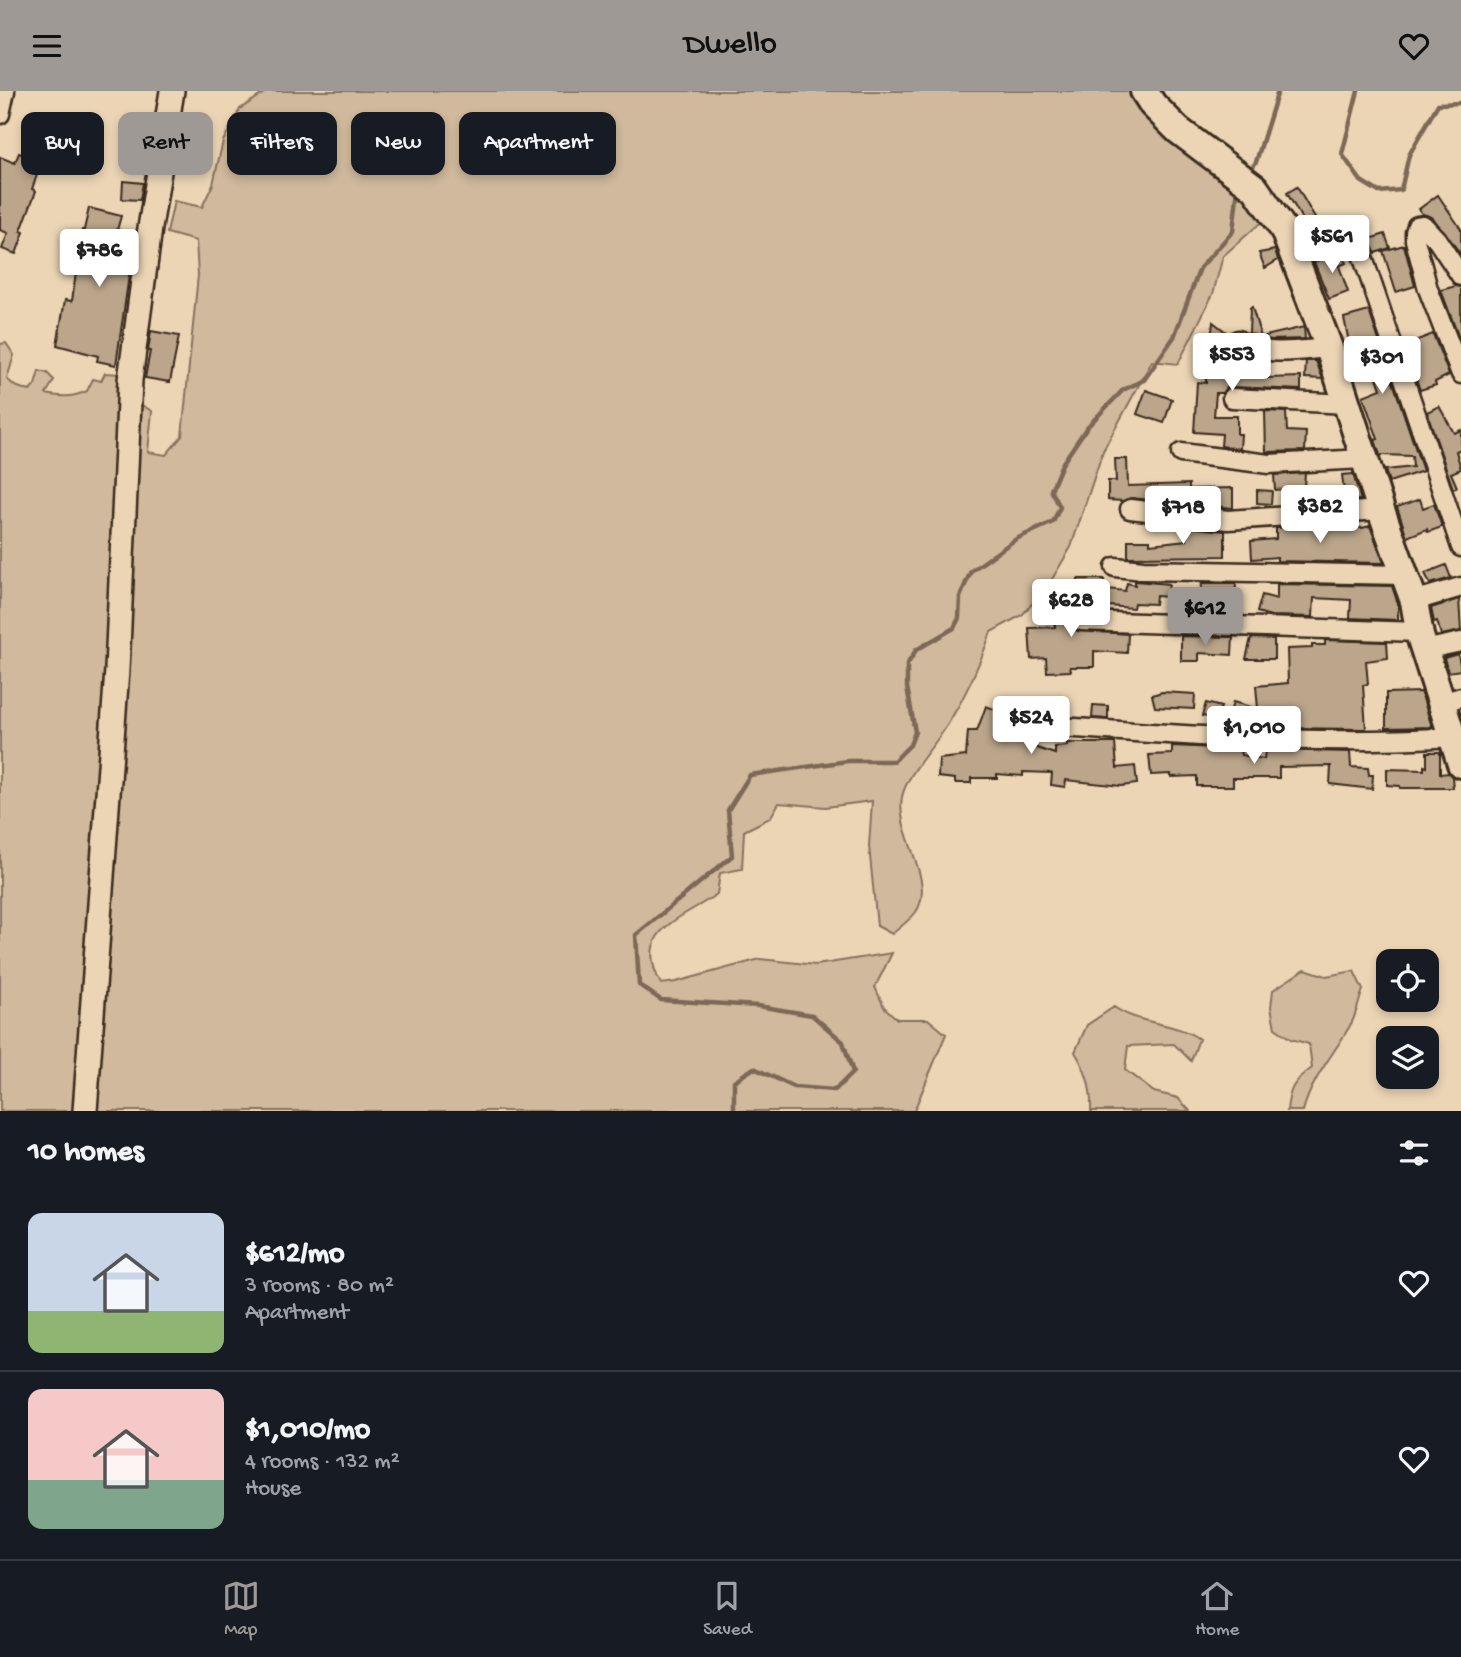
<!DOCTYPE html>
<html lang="en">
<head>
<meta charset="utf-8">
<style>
	:root { --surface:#171b24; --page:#242831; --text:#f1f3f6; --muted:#9ea1a6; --line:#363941; --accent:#9f9995 }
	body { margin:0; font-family:"Gochi Hand",sans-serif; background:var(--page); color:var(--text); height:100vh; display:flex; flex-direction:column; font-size:26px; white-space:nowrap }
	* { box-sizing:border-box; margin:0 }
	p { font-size:23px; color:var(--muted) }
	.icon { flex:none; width:38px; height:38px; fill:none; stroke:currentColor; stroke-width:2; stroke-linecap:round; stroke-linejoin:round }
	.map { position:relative; height:1020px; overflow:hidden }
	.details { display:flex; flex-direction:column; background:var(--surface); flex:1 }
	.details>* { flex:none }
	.guide { position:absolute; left:21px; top:21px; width:700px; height:63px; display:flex; gap:14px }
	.tools { position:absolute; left:1376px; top:858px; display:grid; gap:14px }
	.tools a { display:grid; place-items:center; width:63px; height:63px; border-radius:14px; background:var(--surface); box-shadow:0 4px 10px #0003; font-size:35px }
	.price { position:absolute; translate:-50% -60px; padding:0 16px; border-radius:7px; background:#fff; color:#222; font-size:23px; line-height:46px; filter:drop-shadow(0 2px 4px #0008) }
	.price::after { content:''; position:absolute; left:50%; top:42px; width:21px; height:16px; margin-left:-10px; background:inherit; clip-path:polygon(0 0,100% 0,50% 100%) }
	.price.current { background:var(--accent); color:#111 }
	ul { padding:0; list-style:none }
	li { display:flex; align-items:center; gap:21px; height:175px; padding:0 28px }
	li+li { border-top:2px solid var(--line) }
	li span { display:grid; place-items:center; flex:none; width:196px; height:140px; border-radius:14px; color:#555 }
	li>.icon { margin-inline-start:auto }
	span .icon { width:84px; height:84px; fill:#fffc; stroke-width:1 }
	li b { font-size:30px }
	h2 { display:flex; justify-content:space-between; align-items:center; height:84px; padding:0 28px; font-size:30px }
	.tag { padding:0 24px; border-radius:14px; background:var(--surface); box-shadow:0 4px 10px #0003; font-size:24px; line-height:63px }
	.tag.current { background:var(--accent); color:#111 }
	header { display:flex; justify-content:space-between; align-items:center; height:91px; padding:0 28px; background:var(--accent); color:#111; font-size:32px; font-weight:600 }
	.dock { display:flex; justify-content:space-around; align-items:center; height:98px; border-top:2px solid var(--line); background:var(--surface); font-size:19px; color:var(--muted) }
	.dock a { display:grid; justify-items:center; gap:4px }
	.dock .current { color:var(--accent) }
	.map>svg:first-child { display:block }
</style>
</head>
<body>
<header><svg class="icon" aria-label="menu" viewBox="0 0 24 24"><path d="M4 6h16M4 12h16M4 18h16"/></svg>Dwello<svg class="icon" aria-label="heart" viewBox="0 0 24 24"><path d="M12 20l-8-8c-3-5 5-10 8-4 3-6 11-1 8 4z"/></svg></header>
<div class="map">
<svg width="1461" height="1020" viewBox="0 0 1461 1020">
	<rect width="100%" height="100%" fill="#ecd5b5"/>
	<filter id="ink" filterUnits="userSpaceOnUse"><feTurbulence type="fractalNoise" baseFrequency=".0143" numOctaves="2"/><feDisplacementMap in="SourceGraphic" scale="14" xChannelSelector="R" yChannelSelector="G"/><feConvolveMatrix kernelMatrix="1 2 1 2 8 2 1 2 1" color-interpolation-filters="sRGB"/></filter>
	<g filter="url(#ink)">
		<g fill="#d0b99c" stroke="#86725d" stroke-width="2">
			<path d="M267,0H1135L1230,88L1267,126L1223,165L1213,203L1178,273L1152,270L1103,360L1071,456L1048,495L1022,524L991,541C980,573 966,604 948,633C936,653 906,684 902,706C895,743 937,789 916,821C910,829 900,836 892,843L877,835L869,755L872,710L826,716L779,712L770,727L744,740L742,778L720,782L717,803C680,829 632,839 661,893L676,891L760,868L816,874L892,862L875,896L884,916L897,928H928L946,943L914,1020H94L138,312L152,320L148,361L166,364L182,345L198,184L196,150L167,142L174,110L202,116L213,93L223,50L240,18Z"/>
			<path d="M6,252L14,264L7,288L15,295L30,300L35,294L39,280L47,282L54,289L46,303C61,306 72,307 87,300L93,288L101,290L105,282L121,283L113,452L75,1020H0V253Z"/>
			<path d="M1305,878L1326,885L1354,880L1363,899C1359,909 1357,921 1352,931C1336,961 1312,986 1303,1020H1287C1289,997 1294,990 1312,977L1309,953L1291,948L1275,937L1271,916L1273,899Z"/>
			<path d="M1114,916C1141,935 1174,930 1199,948L1191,970L1174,953L1128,955L1125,979L1154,1001L1178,1007L1190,1020H1091C1092,998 1087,980 1075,961L1087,934Z"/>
		</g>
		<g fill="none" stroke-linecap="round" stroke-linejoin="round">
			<g stroke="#7c6855" stroke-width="4.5">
				<polyline points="1358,0 1342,63 1361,90 1379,101 1401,99 1409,64 1438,13 1461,12"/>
				<polyline points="1249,81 1256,71 1278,0"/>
				<polyline points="734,1020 734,990 754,977 794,996 835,999 853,981 843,951 812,924 758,915 661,909 639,894 636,844 732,765 728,719 750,684 848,670 894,670 910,654 915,641 907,596 907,574 916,559 954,537 959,527 960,506 971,480 1016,448 1053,431 1060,416 1051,399 1062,373 1087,336 1123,299 1144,289 1174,246 1200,177 1233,140 1238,97"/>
			</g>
		</g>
		<g fill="#bba68b" stroke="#3b2a1e" stroke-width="2">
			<polygon points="19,62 42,70 32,98 36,100 21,140 24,141 16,163 2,158 8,142 0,139 0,66 15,72"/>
			<polygon points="123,90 143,92 140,109 122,108"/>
			<polygon points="1297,96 1320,136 1302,143 1297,131 1302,128 1287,102"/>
			<polygon points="1438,104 1461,138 1461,164 1445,141 1431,126 1422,123 1419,118"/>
			<polygon points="89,117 121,125 117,139 135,143 116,274 97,270 98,265 57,254 65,209 72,210 82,139 84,139"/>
			<polygon points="1385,143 1390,157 1375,162 1370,148"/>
			<polygon points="1404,154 1415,195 1396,201 1383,160"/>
			<polygon points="1275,159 1278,169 1265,177 1259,162"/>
			<polygon points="1341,160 1346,172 1339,175 1348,201 1329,208 1314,171"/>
			<polygon points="1456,195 1461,196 1461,252 1441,199"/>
			<polygon points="1252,216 1261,246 1304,236 1305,248 1271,249 1261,247 1249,242 1250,217"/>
			<polygon points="1369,220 1423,380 1389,391 1385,379 1413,376 1412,365 1380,364 1375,349 1378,348 1363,305 1381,298 1371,269 1353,275 1347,257 1350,256 1344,227"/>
			<polygon points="1213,231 1226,241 1223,256 1211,249"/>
			<polygon points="151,240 179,245 170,291 145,287 150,260 148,260"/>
			<polygon points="1433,243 1449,284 1435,291 1436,294 1420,299 1404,254"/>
			<polygon points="1236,264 1267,271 1267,287 1301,286 1301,299 1233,296 1226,297 1222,302 1216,302 1214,325 1237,325 1237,343 1241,343 1240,358 1221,355 1222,343 1194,341 1197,291 1206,292 1205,267"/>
			<polygon points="1306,270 1316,270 1323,288 1305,287"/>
			<polygon points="1146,299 1172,308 1164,332 1137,323"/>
			<polygon points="1439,315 1454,342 1461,339 1461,358 1456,360 1461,378 1451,382 1457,396 1453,398 1427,321"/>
			<polygon points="1265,320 1286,321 1287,340 1306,341 1305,360 1266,361"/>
			<polygon points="1115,368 1127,368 1128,395 1189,393 1189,398 1233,397 1233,417 1131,407 1123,410 1108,409 1108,390 1116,390"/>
			<polygon points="1305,382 1304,396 1275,399 1274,384"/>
			<polygon points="1353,383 1361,409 1345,410 1342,384"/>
			<polygon points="1257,399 1272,400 1271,413 1257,412"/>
			<polygon points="1298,400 1325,402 1325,411 1298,413"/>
			<polygon points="1420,408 1423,417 1434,413 1442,436 1428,441 1427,438 1407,446 1397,416"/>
			<polygon points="1323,434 1362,437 1370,435 1384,472 1277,470 1277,466 1252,468 1251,450 1276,448 1276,437"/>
			<polygon points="1187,436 1225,440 1225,465 1128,466 1128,449 1150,449 1150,453 1187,449"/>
			<polygon points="1446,474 1451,487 1430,493 1425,482"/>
			<polygon points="1078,488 1104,488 1104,503 1077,502"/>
			<polygon points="1135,490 1169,493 1168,506 1156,505 1155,513 1134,512 1133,517 1108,515 1108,498 1125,500 1127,492 1135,494"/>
			<polygon points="1202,492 1236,492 1235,509 1221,508 1221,504 1201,503"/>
			<polygon points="1277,493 1392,495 1398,513 1398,529 1350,527 1351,509 1314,507 1313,526 1271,525 1257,521 1262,504 1277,508"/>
			<polygon points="1054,499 1076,499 1076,520 1070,529 1074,539 1128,543 1127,562 1094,560 1094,576 1070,576 1071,580 1047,581 1046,567 1031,568 1029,537 1055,536"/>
			<polygon points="1459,508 1461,540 1441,544 1437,530 1434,531 1431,517"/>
			<polygon points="1181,545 1233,546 1232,564 1199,562 1199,570 1181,570"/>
			<polygon points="1251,547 1274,548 1274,568 1246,568"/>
			<polygon points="1325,549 1387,551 1388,567 1366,570 1368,593 1363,594 1366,638 1268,637 1268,631 1255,633 1229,626 1233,611 1258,618 1256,595 1288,592 1287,558 1312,557 1312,554 1325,554"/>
			<polygon points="1458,563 1461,579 1448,581 1444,567"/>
			<polygon points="1162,601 1195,603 1194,618 1155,616 1152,604"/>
			<polygon points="1421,601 1432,636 1386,637 1386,602"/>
			<polygon points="1206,612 1221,616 1217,628 1202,625"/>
			<polygon points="1093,614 1108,615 1108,628 1092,627"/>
			<polygon points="986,615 996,619 1011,618 1011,622 1025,621 1021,634 1026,645 1031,645 1031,655 1055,663 1055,656 1067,655 1067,652 1115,652 1117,677 1135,675 1137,693 1121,695 1066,689 1065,696 1051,694 1052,682 1023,681 1023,685 997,683 997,687 971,687 971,692 955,692 955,688 938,686 939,668 966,665 968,640 977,640"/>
			<polygon points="1172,655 1240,658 1241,664 1264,668 1265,660 1269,659 1350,661 1351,676 1368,677 1369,684 1373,684 1372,698 1330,693 1331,675 1279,676 1279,687 1233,687 1233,695 1197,695 1197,685 1171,686 1171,683 1151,684 1149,664 1172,663"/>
			<polygon points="1427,661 1440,661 1440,683 1449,682 1452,686 1453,697 1400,697 1400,695 1387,694 1387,678 1424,679 1424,675 1427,676"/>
		</g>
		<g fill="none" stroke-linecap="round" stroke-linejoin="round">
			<defs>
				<g id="minor">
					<polyline points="0,23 5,0"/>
					<polyline points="1293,159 1341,140 1356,146 1461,456"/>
					<polyline points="1461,185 1437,149 1423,134 1417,135 1415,141 1415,149 1428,198 1461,283"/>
					<path d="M1238,249C1263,267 1299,259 1329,257"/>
					<polyline points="1232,307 1346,313"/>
					<polyline points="1181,362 1269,373 1364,368"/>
					<polyline points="1130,418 1228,429 1381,419"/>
					<polyline points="1115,476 1143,479 1405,484"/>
					<polyline points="1414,510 1461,496"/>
					<polyline points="1081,530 1419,541"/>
					<polyline points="1424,559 1461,551"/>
					<polyline points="1441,612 1461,606"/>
					<path d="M1032,634C1172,644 1313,655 1453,646"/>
				</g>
				<polyline id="tertiary" points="85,1020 117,579 130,289 150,137 172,0"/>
				<polyline id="secondary" points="1144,0 1153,14 1178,39 1255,97 1284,139 1329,257 1381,419 1414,510 1420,545 1461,673"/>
			</defs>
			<use href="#minor" stroke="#3b2a1e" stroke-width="23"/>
			<use href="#tertiary" stroke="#3b2a1e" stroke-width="28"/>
			<use href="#secondary" stroke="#3b2a1e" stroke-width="32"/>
			<use href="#minor" stroke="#ecd5b5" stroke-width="18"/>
			<use href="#tertiary" stroke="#ecd5b5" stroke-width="23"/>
			<use href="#secondary" stroke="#ecd5b5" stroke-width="26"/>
		</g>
	</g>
</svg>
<div class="tools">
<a><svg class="icon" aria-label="locate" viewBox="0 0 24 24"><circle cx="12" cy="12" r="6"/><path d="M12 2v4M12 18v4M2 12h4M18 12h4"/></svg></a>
<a><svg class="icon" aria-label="layers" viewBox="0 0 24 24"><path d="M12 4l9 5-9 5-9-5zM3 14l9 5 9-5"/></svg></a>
</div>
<b class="price" style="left:1332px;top:184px">$561</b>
<b class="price" style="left:99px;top:198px">$786</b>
<b class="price" style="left:1232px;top:302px">$553</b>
<b class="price" style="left:1382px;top:305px">$301</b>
<b class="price" style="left:1320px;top:454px">$382</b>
<b class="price" style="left:1183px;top:455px">$718</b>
<b class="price" style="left:1071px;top:548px">$628</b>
<b class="price current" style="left:1205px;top:556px">$612</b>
<b class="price" style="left:1031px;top:665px">$524</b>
<b class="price" style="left:1254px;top:675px">$1,010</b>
<div class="guide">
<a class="tag">Buy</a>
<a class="tag current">Rent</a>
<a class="tag">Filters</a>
<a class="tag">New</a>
<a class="tag">Apartment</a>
</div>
</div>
<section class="details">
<h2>10 homes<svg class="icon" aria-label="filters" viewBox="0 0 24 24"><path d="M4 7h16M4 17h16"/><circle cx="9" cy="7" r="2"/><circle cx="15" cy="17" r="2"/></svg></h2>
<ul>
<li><span style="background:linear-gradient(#c9d6e8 70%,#8fb573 0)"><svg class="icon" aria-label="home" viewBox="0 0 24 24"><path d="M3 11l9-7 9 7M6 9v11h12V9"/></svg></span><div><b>$612/mo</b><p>3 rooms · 80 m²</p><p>Apartment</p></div><svg class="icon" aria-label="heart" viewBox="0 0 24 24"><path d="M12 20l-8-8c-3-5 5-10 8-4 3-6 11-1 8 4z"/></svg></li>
<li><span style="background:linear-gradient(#f6c9c9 65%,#7fa58c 0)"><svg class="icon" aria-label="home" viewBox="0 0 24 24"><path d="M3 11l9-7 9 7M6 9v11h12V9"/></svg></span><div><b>$1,010/mo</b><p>4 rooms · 132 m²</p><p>House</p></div><svg class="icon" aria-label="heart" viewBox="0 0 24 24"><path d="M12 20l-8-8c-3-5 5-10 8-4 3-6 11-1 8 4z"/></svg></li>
</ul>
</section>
<nav class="dock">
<a class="current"><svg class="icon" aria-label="map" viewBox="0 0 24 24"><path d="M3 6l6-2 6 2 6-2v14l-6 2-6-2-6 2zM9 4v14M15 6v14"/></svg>Map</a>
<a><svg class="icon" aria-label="saved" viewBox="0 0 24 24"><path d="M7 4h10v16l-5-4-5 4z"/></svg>Saved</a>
<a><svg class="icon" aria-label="home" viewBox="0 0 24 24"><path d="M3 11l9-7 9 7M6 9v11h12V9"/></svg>Home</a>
</nav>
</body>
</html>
